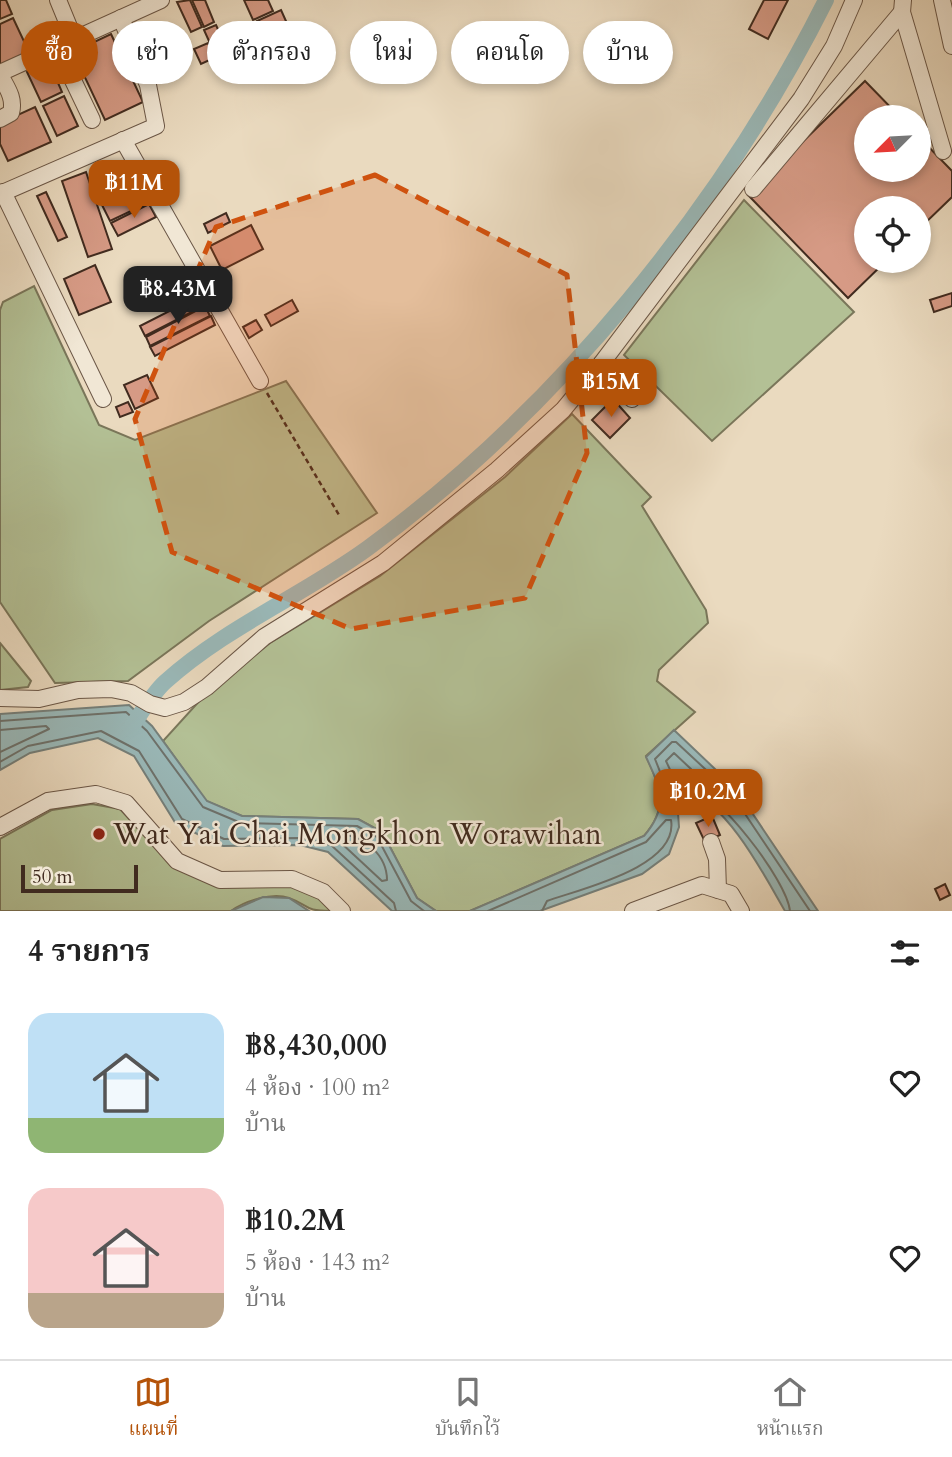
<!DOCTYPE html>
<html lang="th">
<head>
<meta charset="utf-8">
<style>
	:root { --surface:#fff; --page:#f6f6f6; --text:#222; --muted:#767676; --line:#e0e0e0; --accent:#b45309 }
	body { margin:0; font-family:Cardo,"Noto Serif Thai",serif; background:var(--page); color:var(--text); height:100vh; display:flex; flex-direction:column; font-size:26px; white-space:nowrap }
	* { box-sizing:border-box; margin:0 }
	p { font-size:23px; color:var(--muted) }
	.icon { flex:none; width:38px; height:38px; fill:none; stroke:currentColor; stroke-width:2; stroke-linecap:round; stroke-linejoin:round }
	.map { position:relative; height:911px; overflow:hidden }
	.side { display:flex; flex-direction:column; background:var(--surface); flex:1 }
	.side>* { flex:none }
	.hud { position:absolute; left:21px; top:21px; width:910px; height:63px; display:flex; gap:14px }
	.needle { width:46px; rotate:246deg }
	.buttons { position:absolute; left:854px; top:105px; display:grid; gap:14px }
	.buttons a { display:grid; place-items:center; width:77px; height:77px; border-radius:50%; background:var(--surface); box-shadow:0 4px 10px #0003; font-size:35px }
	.scale { position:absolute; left:21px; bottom:18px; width:117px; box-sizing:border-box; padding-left:7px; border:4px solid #412b1f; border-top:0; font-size:19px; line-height:24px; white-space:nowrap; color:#412b1f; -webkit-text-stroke:5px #f1e7d5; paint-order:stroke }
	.price { position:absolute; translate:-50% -60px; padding:0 16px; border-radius:14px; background:var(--accent); color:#fff; font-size:23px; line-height:46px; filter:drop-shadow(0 2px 4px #0008) }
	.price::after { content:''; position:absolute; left:50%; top:42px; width:21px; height:16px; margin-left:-10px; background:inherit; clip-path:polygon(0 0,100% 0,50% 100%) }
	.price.on { background:#222; color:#fff }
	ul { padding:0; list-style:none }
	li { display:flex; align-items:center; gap:21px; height:175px; padding:0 28px }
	li span { display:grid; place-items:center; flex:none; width:196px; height:140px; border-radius:21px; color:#555 }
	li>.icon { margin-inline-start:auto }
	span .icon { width:84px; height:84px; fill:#fffc; stroke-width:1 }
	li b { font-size:30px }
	h2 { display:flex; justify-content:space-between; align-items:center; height:84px; padding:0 28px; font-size:30px }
	.pill { padding:0 24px; border-radius:32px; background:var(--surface); box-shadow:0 4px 10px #0003; font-size:24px; line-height:63px }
	.pill.on { background:var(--accent); color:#fff }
	.tab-bar { display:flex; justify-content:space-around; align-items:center; height:98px; border-top:2px solid var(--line); background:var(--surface); font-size:19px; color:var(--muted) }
	.tab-bar a { display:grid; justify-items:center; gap:4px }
	.tab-bar .on { color:var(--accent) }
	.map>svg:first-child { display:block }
</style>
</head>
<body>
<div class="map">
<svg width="952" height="911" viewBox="0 0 952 911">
	<rect width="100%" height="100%" fill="#eadabf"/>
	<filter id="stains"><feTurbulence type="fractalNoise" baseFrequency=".00286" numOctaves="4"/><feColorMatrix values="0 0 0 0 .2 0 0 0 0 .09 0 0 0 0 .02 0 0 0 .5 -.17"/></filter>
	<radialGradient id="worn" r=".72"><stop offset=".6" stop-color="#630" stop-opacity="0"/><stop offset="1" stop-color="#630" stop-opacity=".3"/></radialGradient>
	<g fill="#b3c095" stroke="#7a765a" stroke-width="2">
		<polygon points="744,200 854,312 712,441 624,355"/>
		<polygon points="34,286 99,425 135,440 286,381 377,513 209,621 128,681 55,683 0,602 0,310 3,302"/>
		<path d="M572,414L651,497L642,506L706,610L708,623L659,670L657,681L695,712L646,756C661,789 669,807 644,836L470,911H436L417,898L382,832L358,819L242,816L206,801L163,741L203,697L270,643L380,576L505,477Z"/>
		<polygon points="0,643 31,681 28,687 0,690"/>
		<path d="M92,804L120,809L173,866L289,885L318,898L331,911C303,911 311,906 289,898C272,892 245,901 231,911H0V839L52,810Z"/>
	</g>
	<g fill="#9ab9b9" stroke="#76807b" stroke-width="2">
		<polygon points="129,705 152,726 207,801 242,816 358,819 382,832 417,898 436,911 392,911 328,852 300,845 223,846 176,824 134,756 98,738 30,753 0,770 0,714"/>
		<path d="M674,730L736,789L818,911H785C763,873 729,806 687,790L677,799L679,827L669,854L642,874L540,911H470L644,836C669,807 661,789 646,757Z"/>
		<polygon points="263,897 289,898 309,911 231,911"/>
	</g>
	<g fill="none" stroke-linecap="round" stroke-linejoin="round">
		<g stroke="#6e726c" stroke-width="2">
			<polyline points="0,721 126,712 147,731 203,807 241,823 357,826 377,837 411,901 424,911"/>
			<polyline points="0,730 46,726 49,729 0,752"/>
			<polygon points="674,753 691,769 691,774 673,776 666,761"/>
			<polyline points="0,762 28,746 101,731 139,751 182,819 224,839 300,838 331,845 394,903 396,911"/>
			<path d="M340,835C364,834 387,856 387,880L382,881L339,841Z"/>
			<path d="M488,911L646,842L666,820H671C679,867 580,889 547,901L542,911"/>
			<path d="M790,911C787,880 717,790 686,783L673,793L668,792L655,759L672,742H676L731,793L810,911"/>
		</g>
		<path stroke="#9ab9b9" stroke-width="16" d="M130,729C141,714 151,695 165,682C226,627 302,596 368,548C556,410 722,208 826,0"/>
	</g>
	<g fill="#d69a85" stroke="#412b1f" stroke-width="2">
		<polygon points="0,0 6,0 12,14 0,19"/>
		<polygon points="190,0 202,27 191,32 177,2"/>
		<polygon points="192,0 205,0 214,22 204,27"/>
		<polygon points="244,0 268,0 273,11 253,20"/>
		<polygon points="764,0 788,0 768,39 749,29"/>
		<polygon points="281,10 290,30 266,41 257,21"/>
		<polygon points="13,18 29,52 0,65 0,24"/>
		<polygon points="255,23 266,47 234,62 223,38"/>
		<polygon points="216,25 230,56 218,61 204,30"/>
		<polygon points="111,34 143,102 105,120 73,52"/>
		<polygon points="208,43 214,58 201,64 194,49"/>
		<polygon points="49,62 62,92 41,102 27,72"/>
		<polygon points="865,81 900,117 866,117 866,170 919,170 919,137 952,171 952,197 919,229 919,208 866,208 866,261 886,261 848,298 748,195"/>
		<polygon points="64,96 78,126 57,136 43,106"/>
		<polygon points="35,107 51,142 8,161 0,144 0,123"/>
		<polygon points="86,172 112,249 88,257 62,181"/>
		<polygon points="139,186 148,203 110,221 102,205"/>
		<polygon points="46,192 67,237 58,241 37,196"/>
		<polygon points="149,204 156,217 118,236 111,223"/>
		<polygon points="226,213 230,222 208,233 204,224"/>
		<polygon points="251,225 263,249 222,270 210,246"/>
		<polygon points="95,265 111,302 79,315 64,279"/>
		<polygon points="952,293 952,306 934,312 930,300"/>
		<polygon points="292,300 298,311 271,326 265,315"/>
		<polygon points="187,302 192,312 145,336 140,326"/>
		<polygon points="205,306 210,316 150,346 146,337"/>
		<polygon points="211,316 215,325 155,356 150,347"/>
		<polygon points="256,320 262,330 249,338 243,327"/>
		<polygon points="147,375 158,398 135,409 124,385"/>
		<polygon points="613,399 630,418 610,438 592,420"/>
		<polygon points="128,402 133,412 120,417 116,407"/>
		<polygon points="712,816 720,835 705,842 696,823"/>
		<polygon points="945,884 950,895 940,900 935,889"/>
	</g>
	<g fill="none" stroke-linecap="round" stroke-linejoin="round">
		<defs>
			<g id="minor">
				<polyline points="58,0 74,39"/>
				<polyline points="903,0 902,12 943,151"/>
				<polyline points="942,0 952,46"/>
				<polyline points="57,47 92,120"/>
				<polyline points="0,73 161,0"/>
				<path d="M0,75C7,88 15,98 11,113L0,119"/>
				<polyline points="123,140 260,381"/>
				<polyline points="753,189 902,12"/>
				<polyline points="3,192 103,399"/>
				<polyline points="0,194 156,126 148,85 121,18"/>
				<polyline points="601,364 632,399"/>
				<polyline points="0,698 39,699 78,690 111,689 131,693 150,704 165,708 184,702 207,687 264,637 383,563 497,470 563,410 601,364 801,99 834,46 854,0"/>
				<polyline points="0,827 48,801 96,794 126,803 177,861 220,880 292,879 323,892 342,911"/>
				<polyline points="711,842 717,859 718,890"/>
				<polyline points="633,911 702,885 731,894 741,911"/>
			</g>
		</defs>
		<use href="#minor" stroke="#6b5747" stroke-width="18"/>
		<polyline stroke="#412b1f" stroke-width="2.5" stroke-dasharray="5 3.5" stroke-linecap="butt" points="267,393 339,515"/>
		<use href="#minor" stroke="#f1e7d5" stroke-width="16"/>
	</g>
	<path fill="#cf520f" fill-opacity="0.2" stroke="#cf520f" stroke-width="5" stroke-dasharray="14 9" stroke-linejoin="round" d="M375,175L567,275L587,453L525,598L351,629L172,552L135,419L216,227Z"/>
	<circle fill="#8f2418" stroke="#f1e7d5" stroke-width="2.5" cx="99" cy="834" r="7"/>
	<g text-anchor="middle" stroke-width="5" stroke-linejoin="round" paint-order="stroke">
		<g font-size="30" fill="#412b1f" stroke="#f1e7d5" text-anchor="start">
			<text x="113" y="844">Wat Yai Chai Mongkhon Worawihan</text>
		</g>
	</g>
	<rect width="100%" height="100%" filter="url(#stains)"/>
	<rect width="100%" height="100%" fill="url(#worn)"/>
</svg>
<div class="buttons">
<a><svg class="needle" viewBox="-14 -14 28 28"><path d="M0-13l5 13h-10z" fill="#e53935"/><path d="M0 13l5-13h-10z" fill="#767676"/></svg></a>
<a><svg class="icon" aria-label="locate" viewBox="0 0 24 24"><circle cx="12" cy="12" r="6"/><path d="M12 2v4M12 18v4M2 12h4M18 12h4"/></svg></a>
</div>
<div class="scale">50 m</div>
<b class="price" style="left:134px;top:220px">฿11M</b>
<b class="price on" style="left:178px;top:326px">฿8.43M</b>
<b class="price" style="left:611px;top:419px">฿15M</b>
<b class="price" style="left:708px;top:829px">฿10.2M</b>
<div class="hud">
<a class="pill on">ซื้อ</a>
<a class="pill">เช่า</a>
<a class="pill">ตัวกรอง</a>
<a class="pill">ใหม่</a>
<a class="pill">คอนโด</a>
<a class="pill">บ้าน</a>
</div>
</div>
<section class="side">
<h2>4 รายการ<svg class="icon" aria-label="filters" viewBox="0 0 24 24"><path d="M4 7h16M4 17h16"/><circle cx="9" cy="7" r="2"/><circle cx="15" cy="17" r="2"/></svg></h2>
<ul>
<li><span style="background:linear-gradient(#bfe0f5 75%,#8fb573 0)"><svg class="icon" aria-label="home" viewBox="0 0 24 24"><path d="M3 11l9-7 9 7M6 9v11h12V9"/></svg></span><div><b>฿8,430,000</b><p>4 ห้อง · 100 m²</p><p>บ้าน</p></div><svg class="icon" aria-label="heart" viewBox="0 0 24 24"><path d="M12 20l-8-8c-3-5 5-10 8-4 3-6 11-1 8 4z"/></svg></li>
<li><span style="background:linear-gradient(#f6c9c9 75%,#b9a48a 0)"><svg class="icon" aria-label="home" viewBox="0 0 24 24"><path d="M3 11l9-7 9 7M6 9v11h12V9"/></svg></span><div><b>฿10.2M</b><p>5 ห้อง · 143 m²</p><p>บ้าน</p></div><svg class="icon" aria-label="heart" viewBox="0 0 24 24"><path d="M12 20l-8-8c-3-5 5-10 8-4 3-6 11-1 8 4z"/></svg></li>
</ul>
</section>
<nav class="tab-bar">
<a class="on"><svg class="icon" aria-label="map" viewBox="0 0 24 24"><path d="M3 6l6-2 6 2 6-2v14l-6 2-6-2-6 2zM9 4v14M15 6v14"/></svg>แผนที่</a>
<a><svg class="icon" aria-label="saved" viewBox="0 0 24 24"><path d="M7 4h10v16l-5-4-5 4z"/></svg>บันทึกไว้</a>
<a><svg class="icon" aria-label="home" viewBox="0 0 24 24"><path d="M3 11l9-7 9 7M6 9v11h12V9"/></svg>หน้าแรก</a>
</nav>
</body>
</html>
